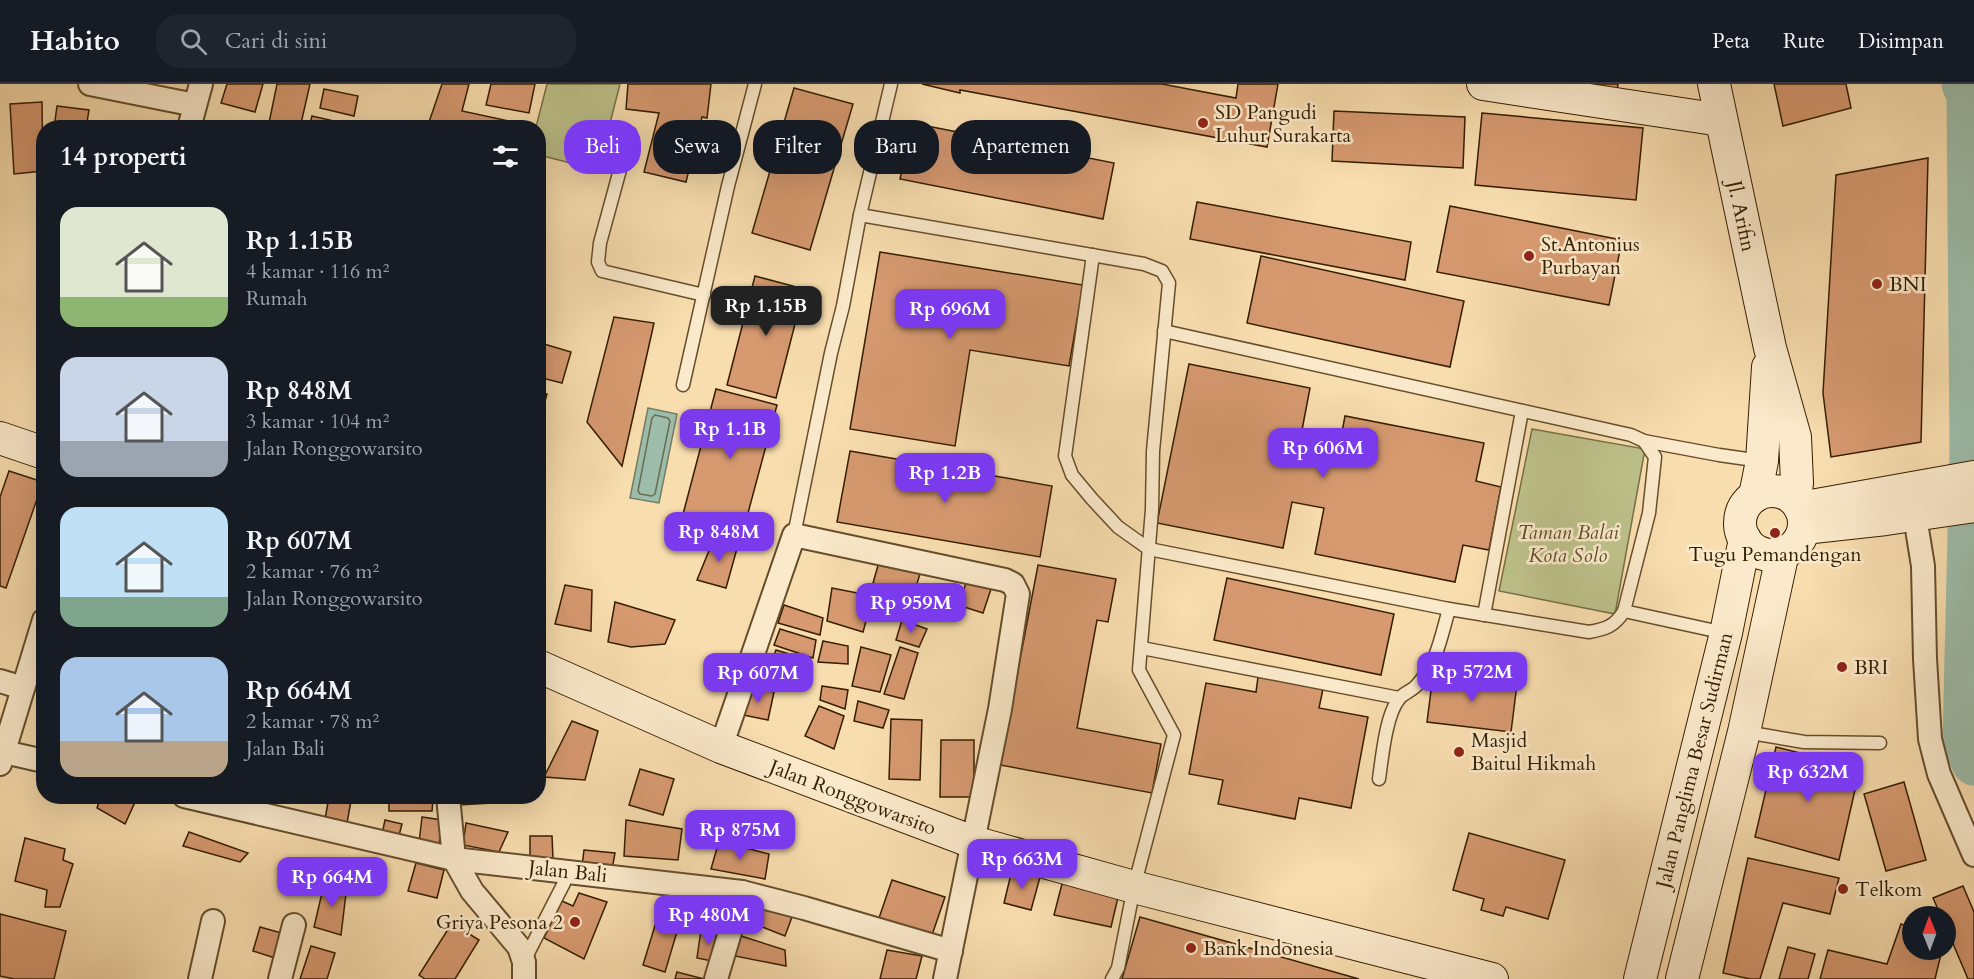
<!DOCTYPE html>
<html lang="id">
<head>
<meta charset="utf-8">
<style>
	:root { --surface:#171b24; --page:#20242c; --text:#f1f3f6; --muted:#9ea1a6; --line:#363941; --accent:#7c3aed }
	body { margin:0; font-family:Cardo,serif; background:var(--page); color:var(--text); height:100vh; display:flex; flex-direction:column; font-size:22px; white-space:nowrap }
	* { box-sizing:border-box; margin:0 }
	p { font-size:20px; color:var(--muted) }
	.icon { flex:none; width:33px; height:33px; fill:none; stroke:currentColor; stroke-width:2; stroke-linecap:round; stroke-linejoin:round }
	.map { position:relative; flex:1; overflow:hidden }
	.panel { position:absolute; left:36px; top:36px; width:510px; height:684px; display:flex; flex-direction:column; background:var(--surface); border-radius:24px; box-shadow:0 6px 24px #0002 }
	.panel>* { flex:none }
	.top-card { position:absolute; left:564px; top:36px; width:570px; height:54px; display:flex; gap:12px }
	.needle { width:39px; rotate:359deg }
	.tools { position:absolute; left:1902px; top:822px; display:grid; gap:12px }
	.tools a { display:grid; place-items:center; width:54px; height:54px; border-radius:50%; background:var(--surface); box-shadow:0 6px 24px #0002; font-size:30px }
	.price { position:absolute; translate:-50% -51px; padding:0 14px; border-radius:12px; background:var(--accent); color:#fff; font-size:20px; line-height:39px; filter:drop-shadow(0 2px 3px #0008) }
	.price::after { content:''; position:absolute; left:50%; top:36px; width:18px; height:14px; margin-left:-9px; background:inherit; clip-path:polygon(0 0,100% 0,50% 100%) }
	.price.on { background:#222; color:#fff }
	ul { padding:0; list-style:none }
	li { display:flex; align-items:center; gap:18px; height:150px; padding:0 24px }
	li span { display:grid; place-items:center; flex:none; width:168px; height:120px; border-radius:18px; color:#555 }
	li>.icon { margin-inline-start:auto }
	span .icon { width:72px; height:72px; fill:#fffc; stroke-width:1 }
	li b { font-size:26px }
	h2 { display:flex; justify-content:space-between; align-items:center; height:72px; padding:0 24px; font-size:26px }
	.chip { padding:0 21px; border-radius:24px; background:var(--surface); box-shadow:0 6px 24px #0002; font-size:21px; line-height:54px }
	.chip.on { background:var(--accent); color:#fff }
	header { display:flex; align-items:center; gap:36px; box-sizing:border-box; height:84px; padding:0 30px; background:var(--surface); border-bottom:2px solid var(--line) }
	header strong { font-size:28px }
	nav { display:flex; gap:33px; margin-inline-start:auto; font-size:21px }
	.search { width:420px; height:54px; background:var(--page); display:flex; align-items:center; gap:15px; box-sizing:border-box; padding:0 21px; border-radius:24px; color:var(--muted); font-size:22px }
	.map>svg:first-child { display:block }
</style>
</head>
<body>
<header>
<strong>Habito</strong>
<div class="search"><svg class="icon" aria-label="search" viewBox="0 0 24 24"><circle cx="10" cy="10" r="6"/><path d="M15 15l6 6"/></svg>Cari di sini</div>
<nav><a>Peta</a><a>Rute</a><a>Disimpan</a></nav>
</header>
<div class="map">
<svg width="1974" height="895" viewBox="0 0 1974 895">
	<rect width="100%" height="100%" fill="#f8ddae"/>
	<filter id="stains"><feTurbulence type="fractalNoise" baseFrequency=".00333" numOctaves="4"/><feColorMatrix values="0 0 0 0 .2 0 0 0 0 .09 0 0 0 0 .02 0 0 0 .5 -.17"/></filter>
	<radialGradient id="worn" r=".72"><stop offset=".6" stop-color="#630" stop-opacity="0"/><stop offset="1" stop-color="#630" stop-opacity=".3"/></radialGradient>
	<g fill="#bdc18a" stroke="#787045" stroke-width="1.5">
		<polygon points="547,0 620,0 598,86 539,71 538,44 536,43"/>
		<polygon points="1532,345 1645,365 1615,530 1499,507"/>
	</g>
	<polygon fill="#9dbca9" stroke="#737d65" stroke-width="1.5" points="648,324 677,330 659,419 630,414"/>
	<g fill="none" stroke-linecap="round" stroke-linejoin="round">
		<polygon stroke="#686d54" stroke-width="1.5" points="655,331 668,334 670,337 655,410 652,412 640,410 638,407 652,334"/>
		<polyline stroke="#9dbca9" stroke-width="45" points="1964,0 1969,11 1972,367 1965,658 1974,679"/>
	</g>
	<g fill="#d69970" stroke="#341e00" stroke-width="1.5">
		<polygon points="227,0 263,0 255,28 221,19"/>
		<polygon points="277,0 310,0 300,44 282,44 269,39"/>
		<polygon points="442,0 469,0 462,27 509,37 508,44 427,44"/>
		<polygon points="491,0 535,0 529,29 486,21"/>
		<polygon points="628,0 711,0 707,34 702,33 686,98 644,88 659,29 626,25"/>
		<polygon points="922,0 1162,0 1236,14 1238,0 1278,0 1267,63 960,6 960,9"/>
		<polygon points="1563,0 1618,0 1617,7"/>
		<polygon points="1774,0 1846,0 1851,24 1783,42"/>
		<polygon points="794,4 853,20 810,166 752,149"/>
		<polygon points="324,5 358,12 354,32 320,24"/>
		<polygon points="42,18 43,87 14,90 10,20"/>
		<polygon points="57,22 89,26 86,44 54,44"/>
		<polygon points="1334,27 1465,33 1463,84 1332,77"/>
		<polygon points="1482,29 1643,44 1636,116 1475,101"/>
		<polygon points="312,32 334,37 333,44 309,44"/>
		<polygon points="912,39 1114,79 1103,135 900,95"/>
		<polygon points="1928,74 1921,358 1831,373 1823,309 1836,91"/>
		<polygon points="1197,118 1411,158 1405,196 1190,155"/>
		<polygon points="1450,122 1622,156 1609,221 1437,188"/>
		<polygon points="880,168 1083,201 1069,282 970,266 955,362 850,345"/>
		<polygon points="1261,172 1464,217 1450,283 1247,239"/>
		<polygon points="755,192 804,205 776,314 727,301"/>
		<polygon points="614,233 654,239 622,382 587,338"/>
		<polygon points="544,260 571,268 562,299 538,293 538,280"/>
		<polygon points="1189,280 1310,304 1298,367 1337,375 1345,332 1484,359 1476,397 1501,403 1489,466 1463,461 1455,498 1315,470 1324,424 1292,418 1283,464 1157,439"/>
		<polygon points="716,305 777,321 744,444 682,434"/>
		<polygon points="538,308 547,310 538,343"/>
		<polygon points="850,367 1052,402 1040,473 837,438"/>
		<polygon points="9,387 43,398 6,504 0,502 0,413"/>
		<polygon points="715,452 738,461 726,504 697,496"/>
		<polygon points="879,478 920,490 913,512 873,499"/>
		<polygon points="1038,481 1116,495 1108,538 1097,536 1077,644 1161,660 1152,709 1000,681"/>
		<polygon points="968,494 992,502 983,529 958,521"/>
		<polygon points="1227,494 1394,530 1381,591 1214,556"/>
		<polygon points="565,501 592,506 591,547 555,540"/>
		<polygon points="832,504 873,512 863,548 827,537"/>
		<polygon points="615,518 675,536 665,560 631,563 608,558"/>
		<polygon points="784,521 823,534 820,551 778,539"/>
		<polygon points="902,536 927,545 919,563 896,556"/>
		<polygon points="780,545 816,556 813,574 774,561"/>
		<polygon points="823,557 848,562 848,580 818,578"/>
		<polygon points="861,563 891,571 880,608 852,602"/>
		<polygon points="900,563 918,569 904,615 884,610"/>
		<polygon points="776,566 810,576 808,589 771,579"/>
		<polygon points="1433,591 1517,600 1511,648 1427,638"/>
		<polygon points="1258,593 1323,605 1319,624 1368,633 1351,724 1299,714 1295,735 1218,720 1223,696 1189,690 1206,599 1256,608"/>
		<polygon points="822,602 848,606 845,625 820,616"/>
		<polygon points="749,603 774,608 768,636 743,631"/>
		<polygon points="44,616 44,640 37,638"/>
		<polygon points="858,617 889,626 883,644 854,637"/>
		<polygon points="819,622 844,632 834,665 805,652"/>
		<polygon points="891,635 922,636 920,696 889,695"/>
		<polygon points="572,637 598,647 585,696 544,693"/>
		<polygon points="941,656 974,656 974,713 940,713"/>
		<polygon points="1776,663 1860,684 1839,776 1755,753"/>
		<polygon points="640,685 674,695 663,731 629,721"/>
		<polygon points="1904,698 1926,776 1886,787 1864,710"/>
		<polygon points="101,712 128,712 136,716 125,740 97,724"/>
		<polygon points="458,712 511,712 511,718 459,721"/>
		<polygon points="329,713 351,717 347,739 325,735"/>
		<polygon points="389,714 433,715 432,727 389,727"/>
		<polygon points="422,733 442,736 439,761 419,759"/>
		<polygon points="385,736 402,740 397,759 381,755"/>
		<polygon points="626,736 682,745 678,776 624,772"/>
		<polygon points="466,739 508,748 499,768 463,761"/>
		<polygon points="189,748 248,769 240,778 183,762"/>
		<polygon points="1469,749 1565,776 1548,835 1506,823 1503,832 1481,826 1484,815 1453,806"/>
		<polygon points="530,752 552,752 553,775 530,776"/>
		<polygon points="25,754 65,765 63,776 73,780 60,823 45,823 47,806 15,797"/>
		<polygon points="719,757 769,770 765,795 711,785"/>
		<polygon points="584,766 615,769 612,786 582,782"/>
		<polygon points="1748,774 1839,794 1830,830 1783,819 1760,895 1750,895 1723,889"/>
		<polygon points="416,779 444,786 437,814 408,807"/>
		<polygon points="1012,786 1040,793 1031,826 1004,819"/>
		<polygon points="325,796 347,801 341,851 314,843"/>
		<polygon points="892,796 945,813 931,854 878,837"/>
		<polygon points="1063,796 1119,809 1111,843 1054,831"/>
		<polygon points="1963,802 1974,828 1974,895 1968,895 1946,843 1946,832 1941,832 1933,814"/>
		<polygon points="579,809 607,818 584,875 544,854 562,817 573,822"/>
		<polygon points="754,818 792,833 785,852 747,837"/>
		<polygon points="0,830 66,847 54,895 14,895 0,892"/>
		<polygon points="1140,833 1359,895 1122,895"/>
		<polygon points="657,835 679,841 665,888 643,881"/>
		<polygon points="452,839 479,856 455,895 425,895 419,891"/>
		<polygon points="1901,840 1912,844 1912,866 1942,866 1935,895 1820,895 1828,866 1887,880"/>
		<polygon points="260,843 285,850 278,875 253,867"/>
		<polygon points="701,846 722,849 717,878 697,874"/>
		<polygon points="741,852 785,866 786,882 735,872"/>
		<polygon points="311,862 335,869 327,895 300,895"/>
		<polygon points="1788,863 1815,870 1808,895 1779,895"/>
		<polygon points="887,866 922,872 916,895 880,895"/>
		<polygon points="677,888 704,895 675,895"/>
	</g>
	<g fill="none" stroke-linecap="round" stroke-linejoin="round">
		<defs>
			<g id="lane">
				<polyline points="630,49 600,159 598,178 602,187 704,211"/>
				<polyline points="860,131 1144,180 1162,187 1169,199 1153,367 1152,425 1139,586 1174,651 1134,803 1118,884 1112,895"/>
				<polyline points="1093,171 1065,372 1072,391 1092,415 1118,443 1149,465 1449,525"/>
				<path d="M1164,247L1631,351L1644,357L1655,373L1649,429L1624,527C1615,542 1606,545 1589,548L1449,525C1441,553 1437,579 1417,601C1412,607 1403,609 1399,615C1386,630 1382,674 1379,695"/>
				<polyline points="683,301 728,102 755,0"/>
				<polyline points="1644,357 1719,371 1761,377"/>
				<polyline points="794,451 831,269 843,222 860,131 891,0"/>
				<polyline points="1624,527 1725,549"/>
				<polyline points="1484,531 1522,327"/>
				<polyline points="1142,564 1399,614"/>
				<polyline points="1745,648 1804,658 1880,659"/>
				<polyline points="524,877 564,799"/>
			</g>
			<g id="street">
				<polyline points="90,0 195,21"/>
				<polyline points="189,44 201,0"/>
				<polyline points="1917,445 1923,482 1925,575 1930,655 1939,690 1974,771"/>
				<polyline points="0,597 23,604"/>
				<polyline points="721,663 794,451 1005,496 1013,500 1018,510 1000,625 945,895"/>
				<polyline points="4,668 44,677"/>
				<polyline points="0,680 44,536"/>
				<polyline points="184,712 454,775 742,808 804,824 951,867"/>
				<polyline points="448,712 454,775 472,807 519,863 524,878 524,895"/>
				<polyline points="200,895 213,837"/>
				<polyline points="280,895 294,841"/>
				<polyline points="716,895 742,808"/>
			</g>
			<g id="secondary">
				<polyline points="1483,0 1721,36"/>
				<polyline points="1714,0 1770,264 1795,353 1797,399 1795,416"/>
				<polyline points="0,354 44,369"/>
				<circle cx="1772" cy="439" r="32"/>
				<polyline points="1755,412 1762,377 1768,283"/>
				<polyline points="1800,424 1974,393"/>
				<polyline points="1804,444 1886,435 1974,422"/>
				<polyline points="538,582 721,663 973,758 1134,803 1492,895"/>
				<polyline points="1640,895 1726,549 1745,455"/>
				<polyline points="1682,895 1744,648 1783,468"/>
			</g>
		</defs>
		<use href="#lane" stroke="#654e2c" stroke-width="15"/>
		<use href="#street" stroke="#654e2c" stroke-width="26"/>
		<use href="#secondary" stroke="#341e00" stroke-width="34"/>
		<use href="#lane" stroke="#fae9ca" stroke-width="12"/>
		<use href="#street" stroke="#fae9ca" stroke-width="22"/>
		<use href="#secondary" stroke="#fae9ca" stroke-width="32"/>
	</g>
	<g fill="#8f2418" stroke="#fae9ca" stroke-width="2">
		<circle cx="1203" cy="39" r="6"/>
		<circle cx="1529" cy="172" r="6"/>
		<circle cx="1877" cy="200" r="6"/>
		<circle cx="1775" cy="449" r="6"/>
		<circle cx="1842" cy="583" r="6"/>
		<circle cx="1459" cy="668" r="6"/>
		<circle cx="1843" cy="805" r="6"/>
		<circle cx="575" cy="838" r="6"/>
		<circle cx="1191" cy="864" r="6"/>
	</g>
	<g text-anchor="middle" stroke-width="5" stroke-linejoin="round" paint-order="stroke">
		<g font-size="20" fill="#341e00" stroke="#fae9ca" text-anchor="start">
			<text x="1215" y="35">SD Pangudi<tspan x="1215" dy="23">Luhur Surakarta</tspan></text>
			<text x="1541" y="167">St.Antonius<tspan x="1541" dy="23">Purbayan</tspan></text>
			<text x="1889" y="207">BNI</text>
			<text x="1775" y="477" text-anchor="middle">Tugu Pemandengan</text>
			<text x="1854" y="590">BRI</text>
			<text x="1471" y="663">Masjid<tspan x="1471" dy="23">Baitul Hikmah</tspan></text>
			<text x="1855" y="812">Telkom</text>
			<text x="563" y="845" text-anchor="end">Griya Pesona 2</text>
			<text x="1203" y="871">Bank Indonesia</text>
		</g>
		<g font-size="20" fill="#341e00" stroke="#fae9ca">
			<text transform="translate(1742 132) rotate(78)" y="7">Jl. Arifin</text>
			<text transform="translate(1694 676) rotate(-76)" y="7">Jalan Panglima Besar Sudirman</text>
			<text transform="translate(853 713) rotate(21)" y="7">Jalan Ronggowarsito</text>
			<text transform="translate(568 787) rotate(6)" y="7">Jalan Bali</text>
		</g>
		<g font-size="20" font-style="italic" fill="#5d4f29" stroke="#fae9ca">
			<text x="1568" y="455">Taman Balai<tspan x="1568" dy="23">Kota Solo</tspan></text>
		</g>
	</g>
	<rect width="100%" height="100%" filter="url(#stains)"/>
	<rect width="100%" height="100%" fill="url(#worn)"/>
</svg>
<div class="tools">
<a><svg class="needle" viewBox="-14 -14 28 28"><path d="M0-13l5 13h-10z" fill="#e53935"/><path d="M0 13l5-13h-10z" fill="#9ea1a6"/></svg></a>
</div>
<b class="price on" style="left:766px;top:253px">Rp 1.15B</b>
<b class="price" style="left:950px;top:256px">Rp 696M</b>
<b class="price" style="left:730px;top:376px">Rp 1.1B</b>
<b class="price" style="left:1323px;top:395px">Rp 606M</b>
<b class="price" style="left:945px;top:420px">Rp 1.2B</b>
<b class="price" style="left:719px;top:479px">Rp 848M</b>
<b class="price" style="left:911px;top:550px">Rp 959M</b>
<b class="price" style="left:1472px;top:619px">Rp 572M</b>
<b class="price" style="left:758px;top:620px">Rp 607M</b>
<b class="price" style="left:1808px;top:719px">Rp 632M</b>
<b class="price" style="left:740px;top:777px">Rp 875M</b>
<b class="price" style="left:1022px;top:806px">Rp 663M</b>
<b class="price" style="left:332px;top:824px">Rp 664M</b>
<b class="price" style="left:709px;top:862px">Rp 480M</b>
<div class="top-card">
<a class="chip on">Beli</a>
<a class="chip">Sewa</a>
<a class="chip">Filter</a>
<a class="chip">Baru</a>
<a class="chip">Apartemen</a>
</div>
<section class="panel">
<h2>14 properti<svg class="icon" aria-label="filters" viewBox="0 0 24 24"><path d="M4 7h16M4 17h16"/><circle cx="9" cy="7" r="2"/><circle cx="15" cy="17" r="2"/></svg></h2>
<ul>
<li><span style="background:linear-gradient(#dfe7d0 75%,#8fb573 0)"><svg class="icon" aria-label="home" viewBox="0 0 24 24"><path d="M3 11l9-7 9 7M6 9v11h12V9"/></svg></span><div><b>Rp 1.15B</b><p>4 kamar · 116 m²</p><p>Rumah</p></div></li>
<li><span style="background:linear-gradient(#c9d6e8 70%,#9aa5b1 0)"><svg class="icon" aria-label="home" viewBox="0 0 24 24"><path d="M3 11l9-7 9 7M6 9v11h12V9"/></svg></span><div><b>Rp 848M</b><p>3 kamar · 104 m²</p><p>Jalan Ronggowarsito</p></div></li>
<li><span style="background:linear-gradient(#bfe0f5 75%,#7fa58c 0)"><svg class="icon" aria-label="home" viewBox="0 0 24 24"><path d="M3 11l9-7 9 7M6 9v11h12V9"/></svg></span><div><b>Rp 607M</b><p>2 kamar · 76 m²</p><p>Jalan Ronggowarsito</p></div></li>
<li><span style="background:linear-gradient(#a9c7e8 70%,#b9a48a 0)"><svg class="icon" aria-label="home" viewBox="0 0 24 24"><path d="M3 11l9-7 9 7M6 9v11h12V9"/></svg></span><div><b>Rp 664M</b><p>2 kamar · 78 m²</p><p>Jalan Bali</p></div></li>
</ul>
</section>
</div>
</body>
</html>
